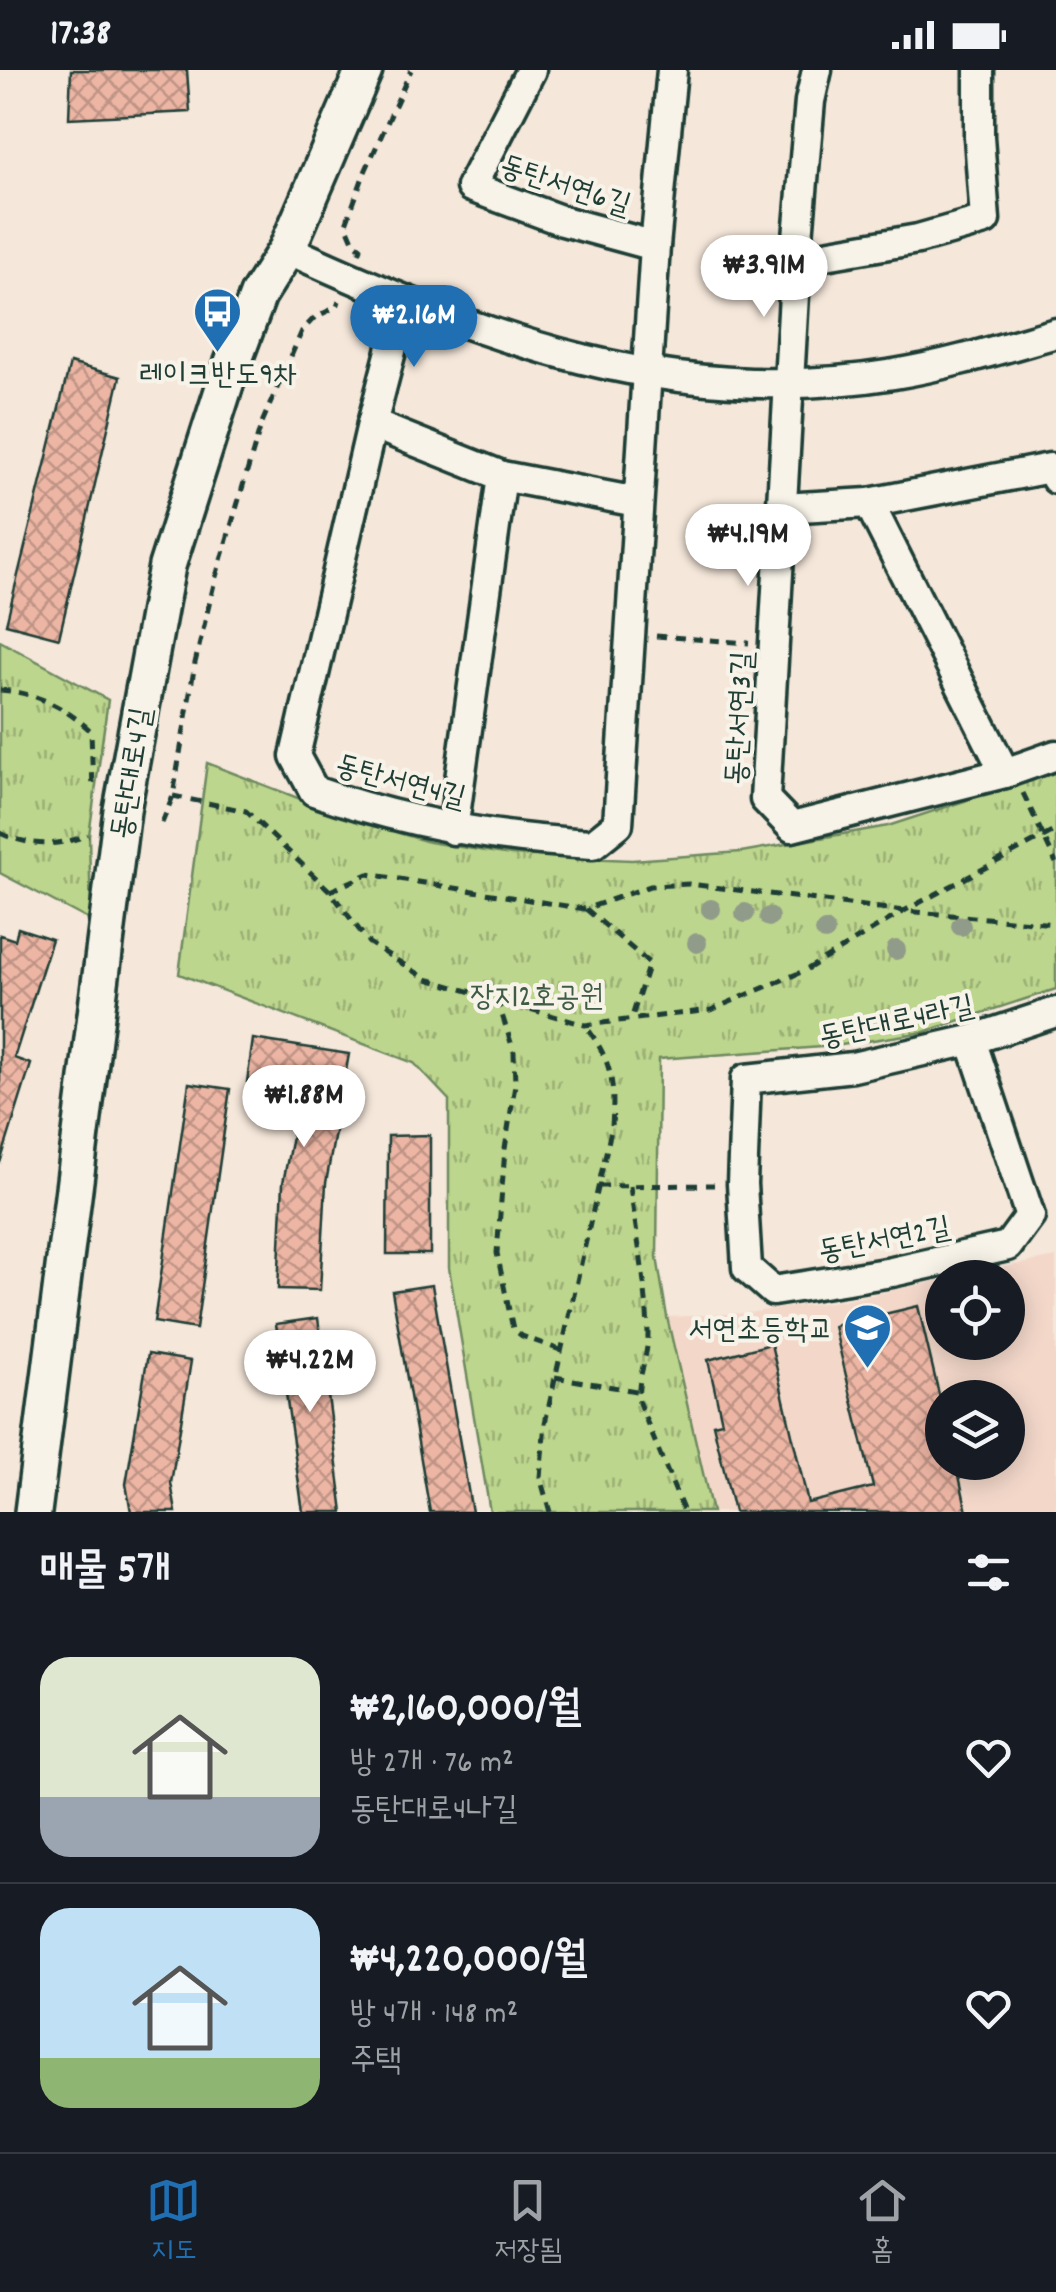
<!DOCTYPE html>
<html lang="ko">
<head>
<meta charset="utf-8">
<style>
	:root { --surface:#171b24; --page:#242831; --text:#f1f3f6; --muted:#9ea1a6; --line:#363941; --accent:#1f6fb2 }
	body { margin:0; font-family:Dekko,"Poor Story",sans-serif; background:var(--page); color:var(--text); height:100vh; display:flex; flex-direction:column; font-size:38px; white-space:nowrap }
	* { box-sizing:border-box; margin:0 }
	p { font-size:32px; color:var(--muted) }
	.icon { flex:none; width:55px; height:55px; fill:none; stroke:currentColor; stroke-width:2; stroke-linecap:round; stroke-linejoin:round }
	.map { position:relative; height:1442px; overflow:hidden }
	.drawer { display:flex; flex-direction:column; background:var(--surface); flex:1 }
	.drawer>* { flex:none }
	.controls { position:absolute; left:925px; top:1190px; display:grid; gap:20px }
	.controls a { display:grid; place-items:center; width:100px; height:100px; border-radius:50%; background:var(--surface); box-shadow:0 5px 25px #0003; font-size:50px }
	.price { position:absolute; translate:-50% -85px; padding:0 22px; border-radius:35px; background:#fff; color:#222; font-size:32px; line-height:65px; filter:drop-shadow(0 2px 5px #0008) }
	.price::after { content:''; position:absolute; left:50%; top:60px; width:30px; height:22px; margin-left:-15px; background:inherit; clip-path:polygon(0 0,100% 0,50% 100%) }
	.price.active { background:var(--accent); color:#fff }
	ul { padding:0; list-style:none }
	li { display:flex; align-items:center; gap:30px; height:250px; padding:0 40px }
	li+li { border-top:2px solid var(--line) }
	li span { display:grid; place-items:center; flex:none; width:280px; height:200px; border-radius:30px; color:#555 }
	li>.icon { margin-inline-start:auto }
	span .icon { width:120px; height:120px; fill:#fffc; stroke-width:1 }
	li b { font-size:42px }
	h2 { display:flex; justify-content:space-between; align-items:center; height:120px; padding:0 40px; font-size:42px }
	.status { display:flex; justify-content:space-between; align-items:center; height:70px; padding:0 50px; background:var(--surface); direction:ltr }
	.status svg { height:28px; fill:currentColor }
	.tabs { display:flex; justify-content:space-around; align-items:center; height:140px; border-top:2px solid var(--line); background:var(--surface); font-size:28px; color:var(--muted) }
	.tabs a { display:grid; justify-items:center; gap:5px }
	.tabs .active { color:var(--accent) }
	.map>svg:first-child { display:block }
</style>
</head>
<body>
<div class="status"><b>17:38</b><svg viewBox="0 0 49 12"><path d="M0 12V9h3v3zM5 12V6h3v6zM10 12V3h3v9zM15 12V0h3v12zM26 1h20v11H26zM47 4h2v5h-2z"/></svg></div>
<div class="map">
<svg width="1056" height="1442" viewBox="0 0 1056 1442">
	<defs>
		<pattern id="park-tufts" width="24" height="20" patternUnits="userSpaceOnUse" patternTransform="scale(2.5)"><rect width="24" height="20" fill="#bdd68d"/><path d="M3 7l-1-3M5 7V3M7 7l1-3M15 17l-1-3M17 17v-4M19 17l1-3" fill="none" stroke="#99af74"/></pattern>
		<pattern id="building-cross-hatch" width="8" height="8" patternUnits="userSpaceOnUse" patternTransform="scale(2.5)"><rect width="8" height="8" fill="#edb5a4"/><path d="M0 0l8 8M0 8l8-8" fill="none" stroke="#bf9486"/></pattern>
	</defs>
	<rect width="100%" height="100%" fill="#f5e7da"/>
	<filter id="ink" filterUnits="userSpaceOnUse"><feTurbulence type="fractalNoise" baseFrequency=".01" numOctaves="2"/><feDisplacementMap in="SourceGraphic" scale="20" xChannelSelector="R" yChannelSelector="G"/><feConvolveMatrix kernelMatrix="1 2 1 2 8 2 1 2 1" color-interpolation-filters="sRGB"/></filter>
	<g filter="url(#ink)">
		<path fill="#f3d8ca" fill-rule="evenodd" d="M1056,1187V1442H712L667,1247L746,1243L852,1229L942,1210V1272H1008V1208L954,1207ZM942,1328H1008V1392H942Z"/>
		<g fill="url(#park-tufts)" stroke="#6e8a60" stroke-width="2.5">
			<polygon points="0,571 108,630 89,765 91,851 0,803"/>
			<polygon points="207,693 355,750 429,772 511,785 632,790 741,782 888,756 1056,701 1056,919 924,962 835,976 659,989 657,1187 667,1247 712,1442 490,1442 449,1198 449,1030 414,993 179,904"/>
		</g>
		<g fill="url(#building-cross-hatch)" stroke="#1f3d34" stroke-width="2.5">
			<polygon points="71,0 187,0 190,42 69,48"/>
			<polygon points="70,293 120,307 59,568 6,554"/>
			<polygon points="18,858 52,869 14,988 31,994 0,1093 0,865 15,870"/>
			<polygon points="253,969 349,984 326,1113 320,1220 278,1219 283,1113 301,1020 247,1012"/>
			<polygon points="189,1013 230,1019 196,1259 154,1252"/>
			<polygon points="430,1065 430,1184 387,1184 388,1066"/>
			<polygon points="432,1215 472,1442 430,1442 392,1221"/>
			<polygon points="918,1236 942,1337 942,1392 956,1392 967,1442 734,1442 713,1354 722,1352 708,1290 771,1274 808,1433 873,1417 834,1256"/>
			<polygon points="318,1248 343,1442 303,1442 276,1254"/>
			<polygon points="148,1284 191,1291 171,1413 176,1442 131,1442 126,1414"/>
		</g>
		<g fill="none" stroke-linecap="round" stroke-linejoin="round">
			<defs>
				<g id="minor">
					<polyline points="531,0 471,117 563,151 655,176 672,0"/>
					<polyline points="817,0 810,31 796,190 918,169 985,150 979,67 979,0"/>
					<path d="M287,179C485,269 672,340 894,304C949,295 1003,278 1056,263"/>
					<polyline points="796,190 765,729 792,757 1005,703 1056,685"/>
					<polyline points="372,354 404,231"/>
					<path d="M637,432L502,406L372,354L295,686L314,721C406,753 496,769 593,774L618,754L655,176"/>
					<polyline points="869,433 1005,703"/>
					<polyline points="782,438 869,433 1050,398 1056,409"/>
					<polyline points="453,760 502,406"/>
					<polyline points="971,970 1030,1146 1008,1176 892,1202 773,1221 747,1198 742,1114 746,1009 853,997 971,970 1056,942"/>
				</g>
				<polyline id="tertiary" points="33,1442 122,740 167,496 226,311 258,225 287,179 364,0"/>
			</defs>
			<use href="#minor" stroke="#1f3d34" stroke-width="35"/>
			<use href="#tertiary" stroke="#1f3d34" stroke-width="42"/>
			<g stroke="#1f3d34" stroke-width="5" stroke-dasharray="10 8" stroke-linecap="butt">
				<polyline points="359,183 361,178 354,173 346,154 364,104 411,0"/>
				<polyline points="656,566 749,573"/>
				<path d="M0,620C37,623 63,636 91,661L93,720"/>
				<polyline points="1023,723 1056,793"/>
				<polyline points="173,726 246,741 330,821 369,873 427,909 585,955 711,940 806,900 904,841 1056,760"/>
				<polyline points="162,753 173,726 195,593 215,510 261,355 302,261 315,247 337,237 339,231"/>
				<path d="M0,763C31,777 57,777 88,765"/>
				<polyline points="330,821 368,804 585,839 650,816 689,814 904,841 1056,854"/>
				<polyline points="586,839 649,893 631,950"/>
				<polyline points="497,929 514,982 515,1015 505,1079 497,1183 513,1259 522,1266 560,1280"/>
				<polyline points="598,1116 714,1115"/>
				<path d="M630,1116C636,1164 647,1215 648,1264C648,1288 636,1310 639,1333L684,1442"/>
				<polyline points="555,1307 636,1321"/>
				<path d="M550,1442L540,1407L545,1353L612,1056C615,1012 612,991 585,955"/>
			</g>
			<use href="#minor" stroke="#f7f3e8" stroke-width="28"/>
			<use href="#tertiary" stroke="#f7f3e8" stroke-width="35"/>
		</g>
		<g fill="#919b89">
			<circle cx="711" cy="839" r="10"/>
			<circle cx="745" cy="843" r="10"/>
			<circle cx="769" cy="847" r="10"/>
			<circle cx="961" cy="856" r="10"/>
			<circle cx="825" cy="861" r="10"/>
			<circle cx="697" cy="873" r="10"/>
			<circle cx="896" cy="880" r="10"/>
		</g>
	</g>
	<defs>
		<symbol id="bus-pin" viewBox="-11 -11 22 30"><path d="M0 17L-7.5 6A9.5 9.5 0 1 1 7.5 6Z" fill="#1f6fb2" stroke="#f7f3e8"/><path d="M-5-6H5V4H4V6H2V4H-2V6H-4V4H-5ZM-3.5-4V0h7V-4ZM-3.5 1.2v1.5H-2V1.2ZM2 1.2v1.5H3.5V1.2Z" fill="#fff"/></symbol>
		<symbol id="school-pin" viewBox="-11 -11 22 30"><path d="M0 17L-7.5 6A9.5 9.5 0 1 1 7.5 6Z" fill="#1f6fb2" stroke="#f7f3e8"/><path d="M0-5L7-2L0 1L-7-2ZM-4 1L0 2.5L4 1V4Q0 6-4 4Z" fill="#fff"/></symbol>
	</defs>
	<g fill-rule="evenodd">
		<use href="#bus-pin" x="190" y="214" width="55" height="75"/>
		<use href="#school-pin" x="840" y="1230" width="55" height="75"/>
	</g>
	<g text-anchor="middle" stroke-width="8" stroke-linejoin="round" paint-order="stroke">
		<g font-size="30" fill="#1f3d34" stroke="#f7f3e8">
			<text transform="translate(566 114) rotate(18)" y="10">동탄서연6길</text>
			<text transform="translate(738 648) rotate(-87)" y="10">동탄서연3길</text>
			<text transform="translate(130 703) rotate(-81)" y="10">동탄대로4길</text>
			<text transform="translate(401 710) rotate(15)" y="10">동탄서연4길</text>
			<text transform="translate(896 950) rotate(-12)" y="10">동탄대로4라길</text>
			<text transform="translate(884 1168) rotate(-11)" y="10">동탄서연2길</text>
		</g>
		<g font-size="30" fill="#1f3d34" stroke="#f7f3e8">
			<text x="218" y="313">레이크반도9차</text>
			<text x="833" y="1268" text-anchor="end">서연초등학교</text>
		</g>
		<g font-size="30" fill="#3f5c46" stroke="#f7f3e8">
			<text x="537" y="935">장지2호공원</text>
		</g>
	</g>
</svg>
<div class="controls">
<a><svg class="icon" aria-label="locate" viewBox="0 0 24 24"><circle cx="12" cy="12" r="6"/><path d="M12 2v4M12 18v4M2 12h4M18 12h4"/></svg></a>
<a><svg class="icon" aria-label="layers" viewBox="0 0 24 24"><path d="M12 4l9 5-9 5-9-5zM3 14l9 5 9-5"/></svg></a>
</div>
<b class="price" style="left:764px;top:250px">₩3.91M</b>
<b class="price active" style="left:414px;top:300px">₩2.16M</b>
<b class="price" style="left:748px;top:519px">₩4.19M</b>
<b class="price" style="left:304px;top:1080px">₩1.88M</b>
<b class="price" style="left:310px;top:1345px">₩4.22M</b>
</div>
<section class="drawer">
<h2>매물 5개<svg class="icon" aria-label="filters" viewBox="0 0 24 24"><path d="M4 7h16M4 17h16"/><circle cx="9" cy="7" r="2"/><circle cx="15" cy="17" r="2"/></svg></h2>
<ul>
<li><span style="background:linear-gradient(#dfe7d0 70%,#9aa5b1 0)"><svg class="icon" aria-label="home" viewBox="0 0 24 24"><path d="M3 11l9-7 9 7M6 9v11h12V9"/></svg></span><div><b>₩2,160,000/월</b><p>방 2개 · 76 m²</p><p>동탄대로4나길</p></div><svg class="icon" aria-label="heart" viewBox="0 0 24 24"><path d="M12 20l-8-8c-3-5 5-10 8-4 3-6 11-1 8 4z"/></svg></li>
<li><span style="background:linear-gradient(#bfe0f5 75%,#8fb573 0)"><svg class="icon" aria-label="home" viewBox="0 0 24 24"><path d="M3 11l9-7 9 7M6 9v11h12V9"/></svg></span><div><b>₩4,220,000/월</b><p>방 4개 · 148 m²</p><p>주택</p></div><svg class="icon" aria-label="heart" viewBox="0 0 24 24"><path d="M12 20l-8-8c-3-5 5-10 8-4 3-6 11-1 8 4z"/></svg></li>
</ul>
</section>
<nav class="tabs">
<a class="active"><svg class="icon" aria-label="map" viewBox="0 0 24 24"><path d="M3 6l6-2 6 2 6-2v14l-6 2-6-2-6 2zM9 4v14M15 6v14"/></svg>지도</a>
<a><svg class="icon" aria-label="saved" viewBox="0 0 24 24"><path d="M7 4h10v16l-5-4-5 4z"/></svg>저장됨</a>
<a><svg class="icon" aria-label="home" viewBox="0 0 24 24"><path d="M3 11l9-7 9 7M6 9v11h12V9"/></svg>홈</a>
</nav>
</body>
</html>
